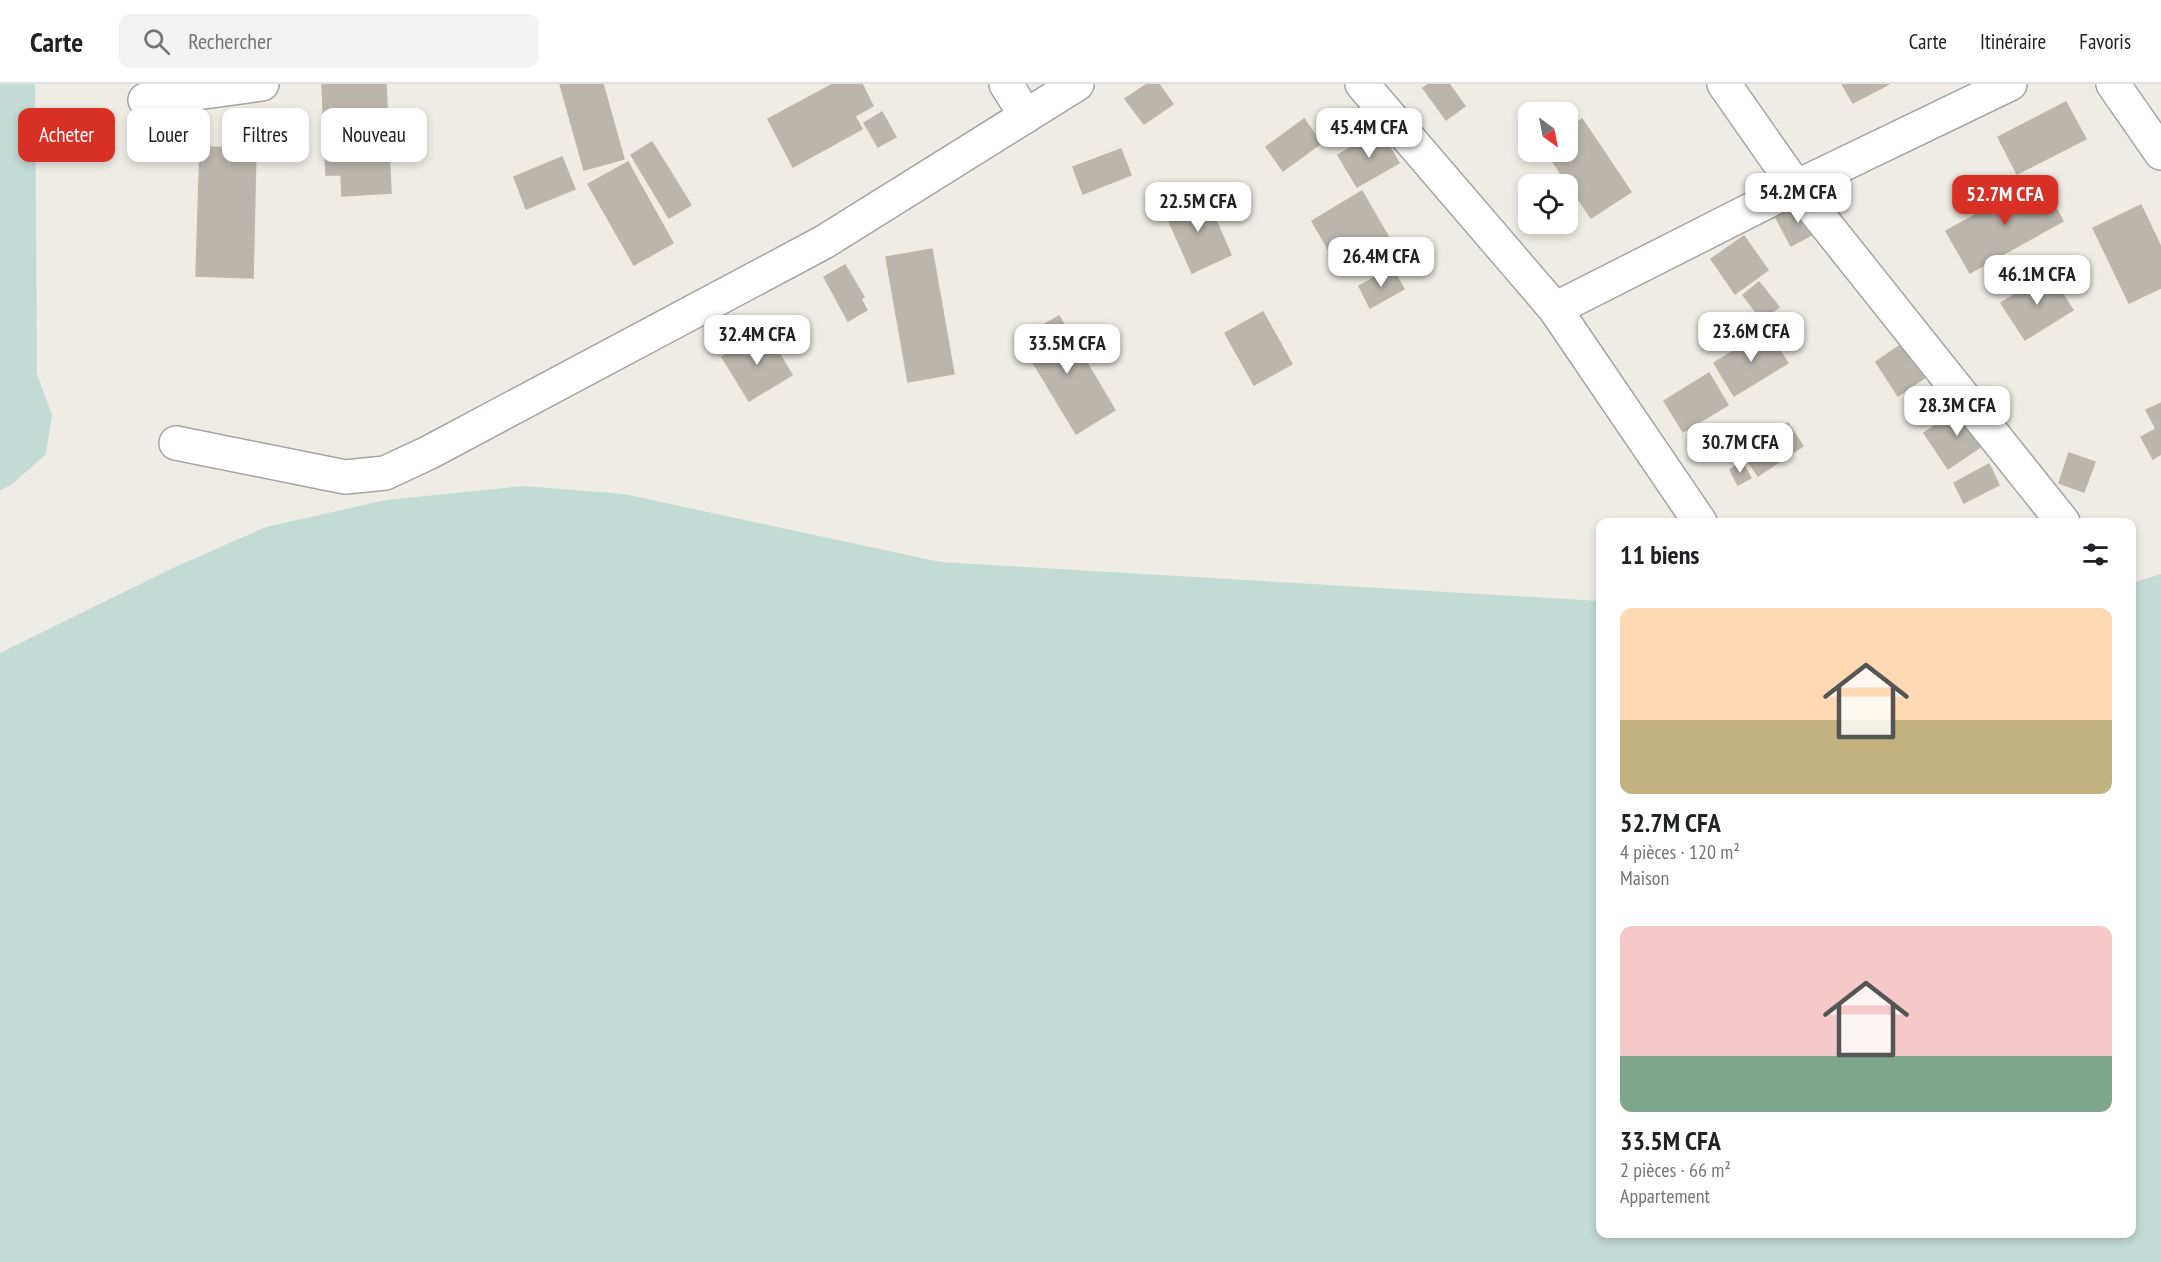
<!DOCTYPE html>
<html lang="fr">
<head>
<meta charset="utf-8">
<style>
	:root { --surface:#fff; --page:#f2f2f2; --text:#202124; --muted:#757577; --line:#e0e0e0; --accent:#d93025 }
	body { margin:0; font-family:"PT Sans Narrow",sans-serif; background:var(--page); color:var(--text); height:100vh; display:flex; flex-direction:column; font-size:22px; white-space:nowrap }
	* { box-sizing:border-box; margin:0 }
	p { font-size:20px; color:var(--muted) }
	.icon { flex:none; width:33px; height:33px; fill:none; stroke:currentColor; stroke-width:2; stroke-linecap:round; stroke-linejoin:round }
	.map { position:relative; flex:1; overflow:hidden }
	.side { position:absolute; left:1596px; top:434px; width:540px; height:720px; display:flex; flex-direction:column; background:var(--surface); border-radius:12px; box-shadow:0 3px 9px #0003 }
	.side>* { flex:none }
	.banner { position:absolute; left:18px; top:24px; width:570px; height:54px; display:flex; gap:12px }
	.needle { width:39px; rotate:148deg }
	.controls { position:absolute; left:1518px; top:18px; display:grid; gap:12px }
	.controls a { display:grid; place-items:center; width:60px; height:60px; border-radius:12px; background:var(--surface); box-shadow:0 3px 9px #0003; font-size:30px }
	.price { position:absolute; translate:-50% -51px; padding:0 14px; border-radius:12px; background:#fff; color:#222; font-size:20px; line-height:39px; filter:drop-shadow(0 2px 3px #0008) }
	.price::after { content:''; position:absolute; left:50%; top:36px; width:18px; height:14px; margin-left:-9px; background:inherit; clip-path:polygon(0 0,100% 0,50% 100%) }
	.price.current { background:var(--accent); color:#fff }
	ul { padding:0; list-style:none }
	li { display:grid; align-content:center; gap:12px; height:318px; padding:0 24px }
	li span { display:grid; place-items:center; height:186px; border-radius:12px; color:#555 }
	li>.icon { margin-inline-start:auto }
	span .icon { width:108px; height:108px; fill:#fffc; stroke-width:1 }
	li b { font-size:26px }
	h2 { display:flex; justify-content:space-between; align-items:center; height:72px; padding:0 24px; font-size:26px }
	.chip { padding:0 21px; border-radius:12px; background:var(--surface); box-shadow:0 3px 9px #0003; font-size:21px; line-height:54px }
	.chip.current { background:var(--accent); color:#fff }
	header { display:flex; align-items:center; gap:36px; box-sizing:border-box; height:84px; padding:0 30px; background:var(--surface); border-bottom:2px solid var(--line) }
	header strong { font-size:28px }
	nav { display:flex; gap:33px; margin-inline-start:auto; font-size:21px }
	.search { width:420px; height:54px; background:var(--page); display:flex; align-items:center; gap:15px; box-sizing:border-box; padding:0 21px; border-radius:12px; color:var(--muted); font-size:22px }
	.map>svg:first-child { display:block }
</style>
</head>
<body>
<header>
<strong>Carte</strong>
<div class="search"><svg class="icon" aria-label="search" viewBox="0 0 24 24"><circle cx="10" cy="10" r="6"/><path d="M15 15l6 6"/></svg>Rechercher</div>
<nav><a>Carte</a><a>Itinéraire</a><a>Favoris</a></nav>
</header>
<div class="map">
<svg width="2161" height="1178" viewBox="0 0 2161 1178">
	<rect width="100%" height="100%" fill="#eeece4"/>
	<g fill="#c2dbd4">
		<polygon points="0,0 35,0 37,290 52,331 46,370 11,401 0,406"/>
		<polygon points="524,402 624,410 940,478 1600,517 1600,1149 2132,1149 2132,499 2161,490 2161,1178 0,1178 0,569 173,484 266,443 386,416"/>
	</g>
	<g fill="#bab5ad" stroke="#beb6a7" stroke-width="1.5">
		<polygon points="322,0 386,0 391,109 342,112 341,91 326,91"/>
		<polygon points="560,0 603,0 624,75 584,86"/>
		<polygon points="833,0 862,0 873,22 855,32 862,45 793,83 768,35"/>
		<polygon points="1147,0 1159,0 1173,20 1144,40 1125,15"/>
		<polygon points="1429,0 1449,0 1465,22 1446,36 1423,4"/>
		<polygon points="1842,0 1889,0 1853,19"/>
		<polygon points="2066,18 2086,55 2017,90 1998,53"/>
		<polygon points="882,28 896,53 878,63 864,39"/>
		<polygon points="1304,35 1321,59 1283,87 1266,63"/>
		<polygon points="1582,35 1631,108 1591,134 1546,68 1568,68 1568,45"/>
		<polygon points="1380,46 1399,79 1357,103 1338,71"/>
		<polygon points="652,58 691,121 669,134 631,71"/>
		<polygon points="200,63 256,64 253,194 196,192"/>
		<polygon points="1121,65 1131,91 1083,110 1073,83"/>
		<polygon points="562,73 575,105 526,125 514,93"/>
		<polygon points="628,78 673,159 634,181 588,100"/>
		<polygon points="2040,95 2063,137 1970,189 1946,147"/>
		<polygon points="1362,107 1392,159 1342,189 1312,137"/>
		<polygon points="1204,109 1231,171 1192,189 1164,126"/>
		<polygon points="1804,119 1819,147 1791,162 1776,134"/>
		<polygon points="2141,121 2161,163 2161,204 2129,219 2093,144"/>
		<polygon points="1744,152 1768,186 1735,210 1711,175"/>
		<polygon points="932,165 954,290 908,298 886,173"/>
		<polygon points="845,181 864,213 861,215 867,226 848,237 824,193"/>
		<polygon points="1392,184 1404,205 1370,224 1359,202"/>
		<polygon points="2049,189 2073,226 2025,256 2001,219"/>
		<polygon points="1759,198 1779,223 1762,236 1743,211"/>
		<polygon points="1263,228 1292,280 1254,301 1225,249"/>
		<polygon points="1059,232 1115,326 1076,350 1019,255"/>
		<polygon points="1767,246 1788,279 1734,312 1714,279"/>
		<polygon points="766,247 792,291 749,317 722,273"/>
		<polygon points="1909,255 1932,289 1898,312 1876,278"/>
		<polygon points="1709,289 1728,321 1683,348 1664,317"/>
		<polygon points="2161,319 2161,370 2153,375 2141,353 2156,345 2146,326"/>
		<polygon points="1965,321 1989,357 1948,385 1924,349"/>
		<polygon points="1788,339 1803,362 1758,392 1742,368"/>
		<polygon points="2069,369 2095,378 2084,408 2059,399"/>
		<polygon points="1742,378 1751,394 1738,401 1730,386"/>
		<polygon points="1989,380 1999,401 1964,419 1954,399"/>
	</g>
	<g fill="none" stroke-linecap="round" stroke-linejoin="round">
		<defs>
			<g id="minor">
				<polyline points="1006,0 1026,32"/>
				<polyline points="1362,0 1555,225 1700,438"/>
				<polyline points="1724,0 1796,103 2063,438"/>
				<polyline points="2113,0 2161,69"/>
				<polyline points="145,16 262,0"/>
				<polyline points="1555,225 1796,103 2010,0"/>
				<polyline points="176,359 345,393 385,389 428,369 824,158 1077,0"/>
			</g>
		</defs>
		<use href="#minor" stroke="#a4a4a4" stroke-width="36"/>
		<use href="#minor" stroke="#fff" stroke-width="33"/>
	</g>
</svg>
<div class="controls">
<a><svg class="needle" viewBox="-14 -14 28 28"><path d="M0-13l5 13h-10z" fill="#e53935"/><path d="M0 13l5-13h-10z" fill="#757577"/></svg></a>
<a><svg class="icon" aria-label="locate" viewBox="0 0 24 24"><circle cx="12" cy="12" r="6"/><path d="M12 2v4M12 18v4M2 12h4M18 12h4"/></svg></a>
</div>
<b class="price" style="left:1369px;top:75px">45.4M CFA</b>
<b class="price" style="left:1798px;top:140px">54.2M CFA</b>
<b class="price current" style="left:2005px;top:142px">52.7M CFA</b>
<b class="price" style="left:1198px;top:149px">22.5M CFA</b>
<b class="price" style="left:1381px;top:204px">26.4M CFA</b>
<b class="price" style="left:2037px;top:222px">46.1M CFA</b>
<b class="price" style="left:1751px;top:279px">23.6M CFA</b>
<b class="price" style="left:757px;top:282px">32.4M CFA</b>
<b class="price" style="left:1067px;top:291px">33.5M CFA</b>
<b class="price" style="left:1957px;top:353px">28.3M CFA</b>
<b class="price" style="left:1740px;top:390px">30.7M CFA</b>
<div class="banner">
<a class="chip current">Acheter</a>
<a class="chip">Louer</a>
<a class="chip">Filtres</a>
<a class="chip">Nouveau</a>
</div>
<section class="side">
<h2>11 biens<svg class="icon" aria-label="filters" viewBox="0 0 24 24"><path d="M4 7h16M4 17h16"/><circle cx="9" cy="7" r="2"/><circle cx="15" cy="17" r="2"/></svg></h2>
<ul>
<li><span style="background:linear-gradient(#ffd9b3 60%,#c2b280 0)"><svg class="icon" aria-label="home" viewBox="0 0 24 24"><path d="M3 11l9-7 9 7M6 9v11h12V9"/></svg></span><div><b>52.7M CFA</b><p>4 pièces · 120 m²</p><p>Maison</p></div></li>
<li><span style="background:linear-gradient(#f6c9c9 70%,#7fa58c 0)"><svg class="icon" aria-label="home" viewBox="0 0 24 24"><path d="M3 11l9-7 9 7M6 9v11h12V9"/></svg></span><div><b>33.5M CFA</b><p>2 pièces · 66 m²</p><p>Appartement</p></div></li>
</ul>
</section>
</div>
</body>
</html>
